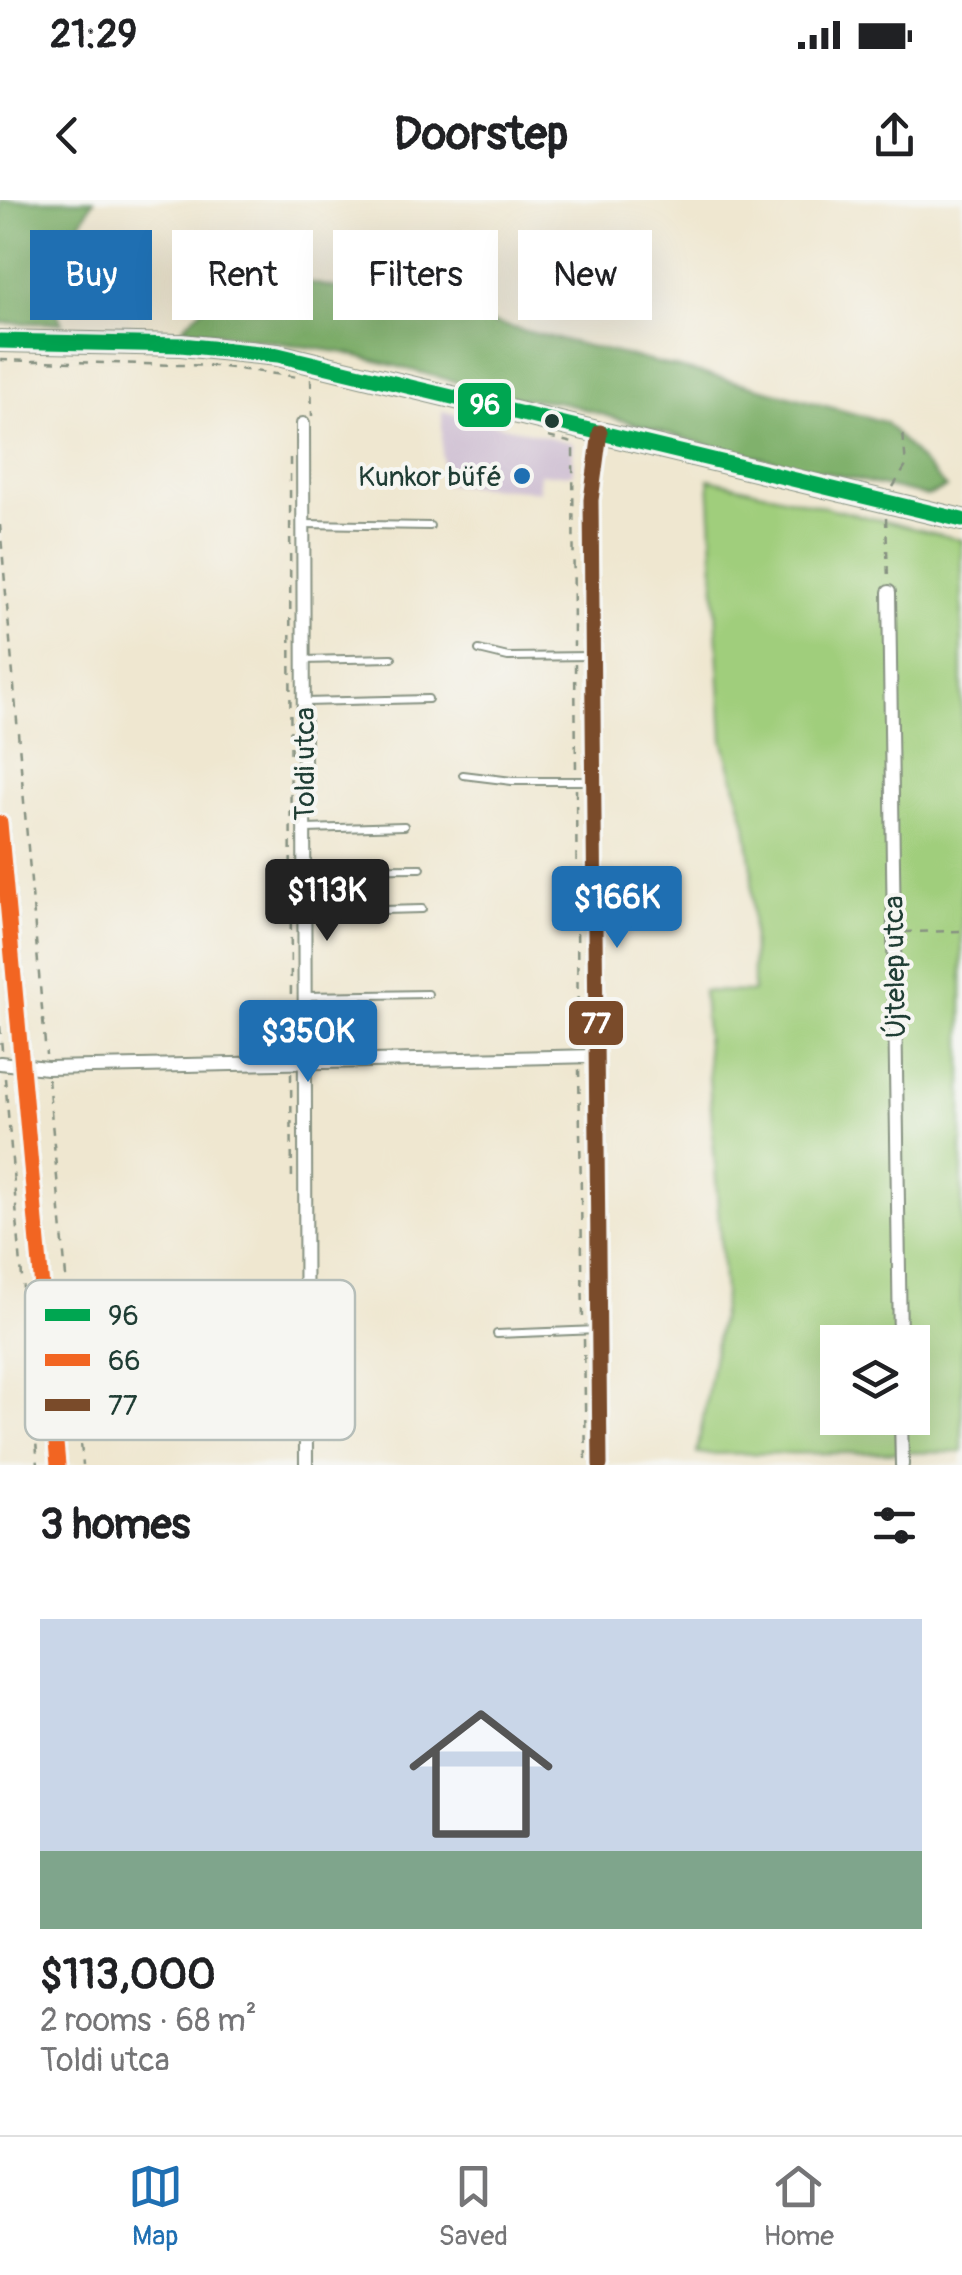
<!DOCTYPE html>
<html lang="en">
<head>
<meta charset="utf-8">
<style>
	:root { --surface:#fff; --page:#f2f2f2; --text:#202124; --muted:#757577; --line:#e0e0e0; --accent:#1f6fb2 }
	body { margin:0; font-family:Pangolin,sans-serif; background:var(--page); color:var(--text); height:100vh; display:flex; flex-direction:column; font-size:38px; white-space:nowrap }
	* { box-sizing:border-box; margin:0 }
	p { font-size:32px; color:var(--muted) }
	.icon { flex:none; width:55px; height:55px; fill:none; stroke:currentColor; stroke-width:2; stroke-linecap:round; stroke-linejoin:round }
	.map { position:relative; height:1265px; overflow:hidden }
	.side { display:flex; flex-direction:column; background:var(--surface); flex:1 }
	.side>* { flex:none }
	.banner { position:absolute; left:30px; top:30px; width:902px; height:90px; display:flex; gap:20px }
	.buttons { position:absolute; left:820px; top:1125px; display:grid; gap:20px }
	.buttons a { display:grid; place-items:center; width:110px; height:110px; border-radius:0px; background:var(--surface); box-shadow:0 10px 40px #0002; font-size:50px }
	.price { position:absolute; translate:-50% -85px; padding:0 22px; border-radius:10px; background:var(--accent); color:#fff; font-size:32px; line-height:65px; filter:drop-shadow(0 2px 5px #0008) }
	.price::after { content:''; position:absolute; left:50%; top:60px; width:30px; height:22px; margin-left:-15px; background:inherit; clip-path:polygon(0 0,100% 0,50% 100%) }
	.price.active { background:#222; color:#fff }
	ul { padding:0; list-style:none }
	li { display:grid; align-content:center; gap:20px; height:530px; padding:0 40px }
	li span { display:grid; place-items:center; height:310px; border-radius:0px; color:#555 }
	li>.icon { margin-inline-start:auto }
	span .icon { width:180px; height:180px; fill:#fffc; stroke-width:1 }
	li b { font-size:42px }
	h2 { display:flex; justify-content:space-between; align-items:center; height:120px; padding:0 40px; font-size:42px }
	.tag { padding:0 35px; border-radius:0px; background:var(--surface); box-shadow:0 10px 40px #0002; font-size:35px; line-height:90px }
	.tag.active { background:var(--accent); color:#fff }
	.status { display:flex; justify-content:space-between; align-items:center; height:70px; padding:0 50px; background:var(--surface); direction:ltr }
	.status svg { height:28px; fill:currentColor }
	header { display:flex; justify-content:space-between; align-items:center; height:130px; padding:0 40px; background:var(--surface); font-size:45px; font-weight:700 }
	.tabs { display:flex; justify-content:space-around; align-items:center; height:140px; border-top:2px solid var(--line); background:var(--surface); font-size:28px; color:var(--muted) }
	.tabs a { display:grid; justify-items:center; gap:5px }
	.tabs .active { color:var(--accent) }
	.map>svg:first-child { display:block }
</style>
</head>
<body>
<div class="status"><b>21:29</b><svg viewBox="0 0 49 12"><path d="M0 12V9h3v3zM5 12V6h3v6zM10 12V3h3v9zM15 12V0h3v12zM26 1h20v11H26zM47 4h2v5h-2z"/></svg></div>
<header><svg class="icon" aria-label="back" viewBox="0 0 24 24"><path d="M15 5l-7 7 7 7"/></svg>Doorstep<svg class="icon" aria-label="share" viewBox="0 0 24 24"><path d="M12 15V3M7 8l5-5 5 5M5 13v7h14v-7"/></svg></header>
<div class="map">
<svg width="962" height="1265" viewBox="0 0 962 1265">
	<rect width="100%" height="100%" fill="#f6f6f2"/>
	<filter id="ink" filterUnits="userSpaceOnUse"><feTurbulence type="fractalNoise" baseFrequency=".01" numOctaves="2"/><feDisplacementMap in="SourceGraphic" scale="20" xChannelSelector="R" yChannelSelector="G"/><feConvolveMatrix kernelMatrix="1 2 1 2 8 2 1 2 1" color-interpolation-filters="sRGB"/></filter>
	<filter id="wash" filterUnits="userSpaceOnUse"><feTurbulence type="fractalNoise" baseFrequency=".0048" numOctaves="4" result="noise"/><feDisplacementMap in="SourceGraphic" scale="40" xChannelSelector="R" yChannelSelector="G"/><feGaussianBlur stdDeviation="2.25" result="paint"/><feColorMatrix in="noise" values="0 0 0 0 0 0 0 0 0 0 0 0 0 0 0 0 0 1.4 0 .05"/><feComposite in="paint" operator="in"/></filter>
	<g filter="url(#wash)">
		<rect width="100%" height="100%" fill="#efe7d0"/>
		<polygon fill="#cebed1" points="442,211 573,243 573,274 539,274 539,291 442,284"/>
		<path fill="#a0ce7c" stroke="#608658" stroke-width="2.5" fill-rule="evenodd" d="M709,279L962,340V1252L697,1254L724,1095L703,791L753,792L752,669L746,624L723,540ZM838,1142H912V1218H838Z"/>
		<g fill="#80b16c" stroke="#507750" stroke-width="2.5">
			<polygon points="0,0 94,0 43,86 62,123 0,123"/>
			<polygon points="217,65 389,98 745,184 885,222 946,288 927,296 707,245 560,202 518,198 346,153 182,128 205,106"/>
		</g>
	</g>
	<g filter="url(#ink)">
		<g fill="none" stroke-linecap="round" stroke-linejoin="round">
			<defs>
				<g id="service">
					<polyline points="303,324 430,326"/>
					<polyline points="479,450 508,457 592,456"/>
					<polyline points="303,460 392,458"/>
					<polyline points="305,502 428,499"/>
					<polyline points="463,575 512,581 592,581"/>
					<polyline points="306,629 404,626"/>
					<polyline points="305,669 421,668"/>
					<polyline points="305,712 422,709"/>
					<polyline points="305,796 428,794"/>
					<polyline points="497,1134 598,1130"/>
				</g>
				<g id="minor">
					<polyline points="303,224 306,1265"/>
					<polyline points="889,392 900,1142"/>
					<polyline points="0,863 47,868 597,856"/>
					<polyline points="901,1218 902,1265"/>
					<polyline points="600,1265 591,300 600,232"/>
				</g>
				<polyline id="secondary" points="0,623 58,1265"/>
				<polyline id="primary" points="0,141 181,145 278,155 962,320"/>
			</defs>
			<use href="#service" stroke="#879282" stroke-width="10"/>
			<use href="#minor" stroke="#879282" stroke-width="16"/>
			<use href="#secondary" stroke="#879282" stroke-width="21"/>
			<use href="#primary" stroke="#879282" stroke-width="24"/>
			<g stroke="#879282" stroke-width="2.5" stroke-dasharray="8 8" stroke-linecap="butt">
				<polyline points="0,160 216,166 298,177"/>
				<polyline points="311,179 312,216"/>
				<polyline points="548,237 573,243 574,446"/>
				<polyline points="290,258 291,850"/>
				<polyline points="893,287 906,266 903,232"/>
				<polyline points="886,318 888,380"/>
				<polyline points="0,325 46,855"/>
				<polyline points="575,464 576,571"/>
				<polyline points="576,589 578,846"/>
				<polyline points="904,732 962,731"/>
				<polyline points="0,826 2,850"/>
				<polyline points="579,869 583,1121"/>
				<polyline points="291,873 292,985"/>
				<polyline points="5,878 38,1265"/>
				<polyline points="48,878 83,1265"/>
				<polyline points="584,1139 586,1265"/>
			</g>
			<use href="#service" stroke="#fff" stroke-width="6"/>
			<use href="#minor" stroke="#fff" stroke-width="12"/>
			<use href="#secondary" stroke="#fff" stroke-width="18"/>
			<use href="#primary" stroke="#fff" stroke-width="20"/>
			<defs>
				<polyline id="bus-1" points="0,141 181,145 278,155 962,320"/>
				<polyline id="bus-2" points="0,623 58,1265"/>
				<polyline id="bus-3" points="600,1265 591,300 600,232"/>
			</defs>
			<use href="#bus-1" stroke="#f6f6f2" stroke-width="22"/>
			<use href="#bus-2" stroke="#f6f6f2" stroke-width="22"/>
			<use href="#bus-3" stroke="#f6f6f2" stroke-width="22"/>
			<use href="#bus-1" stroke="#00a651" stroke-width="15"/>
			<use href="#bus-2" stroke="#f26522" stroke-width="15"/>
			<use href="#bus-3" stroke="#7a4b2a" stroke-width="15"/>
		</g>
	</g>
	<circle fill="#1f3d34" stroke="#f6f6f2" stroke-width="4" cx="552" cy="221" r="9"/>
	<circle fill="#1f6fb2" stroke="#f6f6f2" stroke-width="4" cx="522" cy="276" r="10"/>
	<g text-anchor="middle" stroke-width="8" stroke-linejoin="round" paint-order="stroke">
		<g font-size="28" fill="#1f3d34" stroke="#f6f6f2" text-anchor="end">
			<text x="502" y="286">Kunkor büfé</text>
		</g>
		<g font-size="28" fill="#1f3d34" stroke="#f6f6f2">
			<text transform="translate(304 564) rotate(-90)" y="10">Toldi utca</text>
			<text transform="translate(894 767) rotate(-91)" y="10">Újtelep utca</text>
		</g>
	</g>
	<rect x="25" y="1080" width="330" height="160" rx="15" fill="#f6f6f2" stroke="#b6beb9" stroke-width="2.5"/>
	<rect x="45" y="1109" width="45" height="12" fill="#00a651"/>
	<rect x="45" y="1154" width="45" height="12" fill="#f26522"/>
	<rect x="45" y="1199" width="45" height="12" fill="#7a4b2a"/>
	<g font-size="28" fill="#1f3d34">
		<text x="108" y="1125">96</text>
		<text x="108" y="1170">66</text>
		<text x="108" y="1215">77</text>
	</g>
	<g stroke="#f6f6f2" stroke-width="4">
		<rect x="456" y="181" width="57" height="48" rx="10" fill="#00a651"/>
		<rect x="567" y="799" width="58" height="48" rx="10" fill="#7a4b2a"/>
	</g>
	<g font-size="28" text-anchor="middle" font-weight="bold" fill="#fff">
		<text x="485" y="214">96</text>
		<text x="596" y="833">77</text>
	</g>
</svg>
<div class="buttons">
<a><svg class="icon" aria-label="layers" viewBox="0 0 24 24"><path d="M12 4l9 5-9 5-9-5zM3 14l9 5 9-5"/></svg></a>
</div>
<b class="price active" style="left:327px;top:744px">$113K</b>
<b class="price" style="left:617px;top:751px">$166K</b>
<b class="price" style="left:308px;top:885px">$350K</b>
<div class="banner">
<a class="tag active">Buy</a>
<a class="tag">Rent</a>
<a class="tag">Filters</a>
<a class="tag">New</a>
</div>
</div>
<section class="side">
<h2>3 homes<svg class="icon" aria-label="filters" viewBox="0 0 24 24"><path d="M4 7h16M4 17h16"/><circle cx="9" cy="7" r="2"/><circle cx="15" cy="17" r="2"/></svg></h2>
<ul>
<li><span style="background:linear-gradient(#c9d6e8 75%,#7fa58c 0)"><svg class="icon" aria-label="home" viewBox="0 0 24 24"><path d="M3 11l9-7 9 7M6 9v11h12V9"/></svg></span><div><b>$113,000</b><p>2 rooms · 68 m²</p><p>Toldi utca</p></div></li>
</ul>
</section>
<nav class="tabs">
<a class="active"><svg class="icon" aria-label="map" viewBox="0 0 24 24"><path d="M3 6l6-2 6 2 6-2v14l-6 2-6-2-6 2zM9 4v14M15 6v14"/></svg>Map</a>
<a><svg class="icon" aria-label="saved" viewBox="0 0 24 24"><path d="M7 4h10v16l-5-4-5 4z"/></svg>Saved</a>
<a><svg class="icon" aria-label="home" viewBox="0 0 24 24"><path d="M3 11l9-7 9 7M6 9v11h12V9"/></svg>Home</a>
</nav>
</body>
</html>
